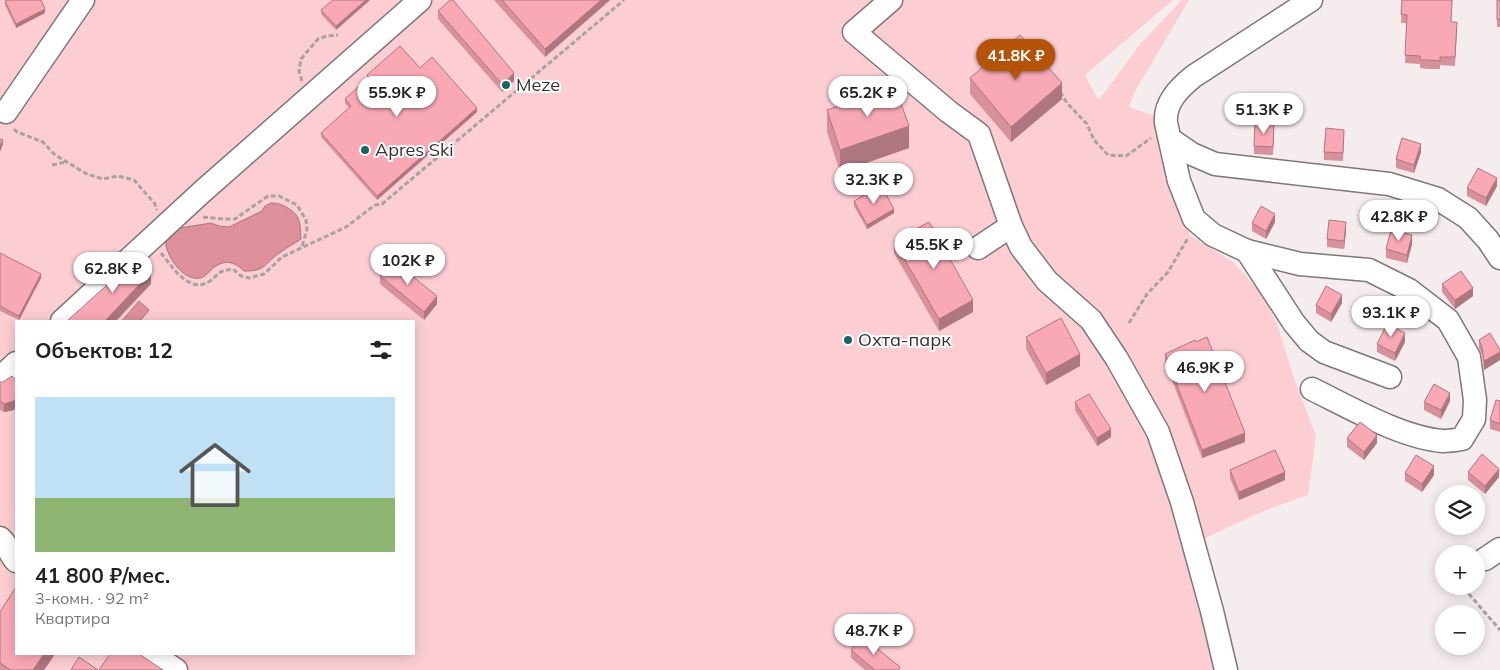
<!DOCTYPE html>
<html lang="ru">
<head>
<meta charset="utf-8">
<style>
	:root { --surface:#fff; --page:#f2f2f2; --text:#222; --muted:#767676; --line:#e0e0e0; --accent:#b45309 }
	body { margin:0; font-family:Mulish,sans-serif; background:var(--page); color:var(--text); height:100vh; display:flex; flex-direction:column; font-size:19px; white-space:nowrap }
	* { box-sizing:border-box; margin:0 }
	p { font-size:16px; color:var(--muted) }
	.icon { flex:none; width:28px; height:28px; fill:none; stroke:currentColor; stroke-width:2; stroke-linecap:round; stroke-linejoin:round }
	.map { position:relative; flex:1; overflow:hidden }
	.panel { position:absolute; left:15px; top:320px; width:400px; height:335px; display:flex; flex-direction:column; background:var(--surface); border-radius:0px; box-shadow:0 2px 12px #0003 }
	.panel>* { flex:none }
	.fabs { position:absolute; left:1435px; top:485px; display:grid; gap:10px }
	.fabs a { display:grid; place-items:center; width:50px; height:50px; border-radius:50%; background:var(--surface); box-shadow:0 2px 12px #0003; font-size:25px }
	.price { position:absolute; translate:-50% -42px; padding:0 11px; border-radius:18px; background:#fff; color:#222; font-size:16px; line-height:32px; filter:drop-shadow(0 1px 2px #0008) }
	.price::after { content:''; position:absolute; left:50%; top:30px; width:15px; height:11px; margin-left:-8px; background:inherit; clip-path:polygon(0 0,100% 0,50% 100%) }
	.price.selected { background:var(--accent); color:#fff }
	ul { padding:0; list-style:none }
	li { display:grid; align-content:center; gap:10px; height:265px; padding:0 20px }
	li+li { border-top:1px solid var(--line) }
	li span { display:grid; place-items:center; height:155px; border-radius:0px; color:#555 }
	li>.icon { margin-inline-start:auto }
	span .icon { width:90px; height:90px; fill:#fffc; stroke-width:1 }
	li b { font-size:21px }
	h2 { display:flex; justify-content:space-between; align-items:center; height:60px; padding:0 20px; font-size:21px }
	.map>svg:first-child { display:block }
</style>
</head>
<body>
<div class="map">
<svg width="1500" height="670" viewBox="0 0 1500 670">
	<rect width="100%" height="100%" fill="#f5eced"/>
	<path fill="#fcced3" fill-rule="evenodd" d="M0,0H1173L1085,75L1097,98L1100,99L1140,44L1182,0H1189L1134,93L1129,107L1158,117L1186,224L1190,235L1233,262L1262,294L1277,324L1296,384L1316,436L1308,495L1266,510L1201,540L1236,670H0ZM16,321H414V654H16Z"/>
	<g fill="#dd909b" stroke="#ab747c">
		<path d="M271,203C278,203 280,204 286,207C301,215 300,223 301,239C294,244 287,247 281,252C265,262 266,272 244,271C236,263 227,259 216,266C210,269 208,276 200,278C185,281 171,262 167,249C165,245 166,241 166,237L172,232L180,228L211,223L219,226L229,227L262,211L265,206Z"/>
		<polygon points="139,301 149,310 140,321 122,321"/>
	</g>
	<g fill="none" stroke-linecap="round" stroke-linejoin="round">
		<defs>
			<g id="minor">
				<polyline points="891,0 854,32 949,112 979,134 1011,226 1021,247 1047,281 1091,320 1117,359 1158,432 1182,502 1212,611 1226,670"/>
				<path d="M1311,0L1194,76C1179,88 1164,103 1166,123L1179,181L1194,219L1213,235L1247,251L1294,323L1309,341L1324,352L1390,377"/>
				<polyline points="6,112 83,0"/>
				<polyline points="1170,139 1192,154 1215,164 1389,184 1438,199 1468,218 1488,240 1500,258"/>
				<polyline points="978,248 1011,226"/>
				<path d="M1247,251L1300,264L1369,270L1409,290L1448,320L1469,357L1475,400L1474,419L1462,439C1456,440 1449,441 1443,441C1402,438 1349,407 1312,389"/>
				<polyline points="62,321 203,191 420,0"/>
				<polyline points="0,378 16,363"/>
				<path d="M0,538C8,545 10,555 16,561"/>
				<polyline points="1485,559 1500,549"/>
				<polyline points="152,654 176,670"/>
			</g>
		</defs>
		<use href="#minor" stroke="#7f7778" stroke-width="25"/>
		<g stroke="#a9a2a3" stroke-width="3" stroke-dasharray="5 2.5" stroke-linecap="butt">
			<polyline points="302,81 299,71 301,59 318,39 327,36 338,35"/>
			<polyline points="1060,92 1067,103 1087,124 1094,140 1108,155 1126,156 1151,138"/>
			<polyline points="14,129 17,132 43,142 55,155 87,174 103,179 118,176 134,180 155,204 157,210"/>
			<polyline points="52,165 66,162"/>
			<polyline points="203,217 224,219 235,219 268,196 279,196 297,205 306,220 307,229 302,247"/>
			<path d="M161,253C172,266 189,295 210,281C221,273 217,271 233,269L241,276L249,278L264,274L282,257L346,227L375,205L382,204L624,0"/>
			<polyline points="1129,323 1147,294 1168,272 1188,238"/>
			<polyline points="1469,586 1469,594 1500,630"/>
		</g>
		<use href="#minor" stroke="#fff" stroke-width="22"/>
	</g>
	<g fill="#d6919c">
		<polygon points="370,0 336,30 321,14 321,10"/>
		<polygon points="494,0 610,0 545,57"/>
		<polygon points="1402,0 1451,22 1457,30 1455,66 1440,65 1440,69 1429,69 1420,68 1420,64 1405,63 1407,23 1401,23"/>
		<polygon points="1500,0 1500,27 1497,27 1497,19"/>
		<polygon points="5,1 45,13 16,28 5,5"/>
		<polygon points="438,11 514,81 502,92 438,19"/>
		<polygon points="420,68 477,112 377,200 321,137 321,133 349,108 345,103 345,99 367,79 367,75"/>
		<polygon points="970,78 1062,99 1011,142 970,94"/>
		<polygon points="827,110 909,148 840,172 827,132"/>
		<polygon points="1274,132 1273,155 1254,154 1254,146"/>
		<polygon points="1344,138 1343,161 1324,160 1324,152"/>
		<polygon points="1421,152 1414,173 1396,168 1396,159"/>
		<polygon points="1497,186 1486,206 1467,196 1467,188"/>
		<polygon points="854,201 894,213 867,229 854,206"/>
		<polygon points="1275,222 1266,239 1252,231 1252,223"/>
		<polygon points="1346,231 1344,249 1327,247 1327,239"/>
		<polygon points="894,241 973,312 939,331 894,253"/>
		<polygon points="1412,244 1407,263 1386,258 1386,249"/>
		<polygon points="0,253 41,278 19,320 0,311"/>
		<polygon points="380,276 437,304 424,320 380,284"/>
		<polygon points="1442,284 1473,296 1455,309 1442,292"/>
		<polygon points="1342,303 1331,322 1316,313 1316,305"/>
		<polygon points="1026,337 1080,366 1046,385 1026,349"/>
		<polygon points="1479,340 1500,350 1500,360 1484,370 1482,355 1479,348"/>
		<polygon points="1405,342 1395,361 1377,352 1377,344"/>
		<polygon points="1165,354 1245,442 1202,458 1165,362"/>
		<polygon points="0,382 14,410 4,412 0,410"/>
		<polygon points="1450,401 1441,419 1424,410 1424,402"/>
		<polygon points="1500,401 1500,432 1490,429 1490,420"/>
		<polygon points="1075,402 1111,437 1097,446 1075,410"/>
		<polygon points="1347,438 1377,443 1364,460 1347,447"/>
		<polygon points="1230,470 1285,480 1239,500 1230,478"/>
		<polygon points="1468,472 1499,477 1485,494 1468,480"/>
		<polygon points="1405,473 1434,475 1422,492 1405,481"/>
		<polygon points="0,612 16,654 55,654 44,670 0,670"/>
		<polygon points="851,650 900,670 865,670 851,658"/>
	</g>
	<g fill="#ae767f">
		<polygon points="366,0 370,0 336,30 336,26"/>
		<polygon points="601,0 610,0 545,57 545,49"/>
		<polygon points="45,9 45,13 16,28 16,24"/>
		<polygon points="514,73 514,81 502,92 502,84"/>
		<polygon points="1062,83 1062,99 1011,142 1011,127"/>
		<polygon points="477,108 477,112 377,200 377,196"/>
		<polygon points="909,126 909,148 840,172 840,150"/>
		<polygon points="3,140 3,144 0,152 0,147"/>
		<polygon points="1421,144 1421,152 1414,173 1414,165"/>
		<polygon points="1497,178 1497,186 1486,206 1486,198"/>
		<polygon points="894,209 894,213 867,229 867,225"/>
		<polygon points="1275,214 1275,222 1266,239 1266,231"/>
		<polygon points="1346,222 1346,231 1344,249 1344,241"/>
		<polygon points="1412,235 1412,244 1407,263 1407,255"/>
		<polygon points="151,272 151,284 116,321 105,321"/>
		<polygon points="41,274 41,278 19,320 19,316"/>
		<polygon points="1473,288 1473,296 1455,309 1455,300"/>
		<polygon points="1342,295 1342,303 1331,322 1331,314"/>
		<polygon points="437,296 437,304 424,320 424,312"/>
		<polygon points="973,300 973,312 939,331 939,319"/>
		<polygon points="1405,333 1405,342 1395,361 1395,353"/>
		<polygon points="1500,352 1500,360 1484,370 1484,361"/>
		<polygon points="1080,354 1080,366 1046,385 1046,373"/>
		<polygon points="1450,393 1450,401 1441,419 1441,410"/>
		<polygon points="16,398 16,407 14,410 4,412 4,404"/>
		<polygon points="1111,429 1111,437 1097,446 1097,438"/>
		<polygon points="1245,433 1245,442 1202,458 1202,450"/>
		<polygon points="1377,435 1377,443 1364,460 1364,452"/>
		<polygon points="1434,466 1434,475 1422,492 1422,484"/>
		<polygon points="1499,469 1499,477 1485,494 1485,486"/>
		<polygon points="1285,472 1285,480 1239,500 1239,492"/>
		<polygon points="44,654 55,654 44,670 33,670"/>
	</g>
	<g fill="#f9a9b5" stroke="#ae767f">
		<polygon points="7,0 41,0 45,9 16,24 5,1"/>
		<polygon points="333,0 366,0 336,26 321,10"/>
		<polygon points="450,0 453,0 514,73 502,84 438,11"/>
		<polygon points="502,0 601,0 545,49"/>
		<polygon points="1402,0 1452,0 1451,22 1457,22 1455,57 1440,57 1440,61 1429,60 1420,60 1420,56 1405,55 1407,15 1401,14"/>
		<rect x="1497" y="0" width="3" height="19"/>
		<polygon points="1020,35 1062,83 1011,127 970,78"/>
		<polygon points="400,46 420,68 432,57 477,108 377,196 321,133 351,106 345,99 369,77 367,75"/>
		<polygon points="895,87 909,126 840,150 827,110"/>
		<polygon points="1255,123 1274,124 1273,147 1254,146"/>
		<polygon points="1326,128 1344,130 1343,153 1324,152"/>
		<polygon points="1402,138 1421,144 1414,165 1396,159"/>
		<polygon points="0,139 3,140 0,147"/>
		<polygon points="1478,168 1497,178 1486,198 1467,188"/>
		<polygon points="881,185 894,209 867,225 854,201"/>
		<polygon points="1261,206 1275,214 1266,231 1252,223"/>
		<polygon points="1329,220 1346,222 1344,241 1327,239"/>
		<polygon points="929,222 973,300 939,319 894,241"/>
		<polygon points="1391,230 1412,235 1407,255 1386,249"/>
		<polygon points="0,253 41,274 19,316 0,306"/>
		<polygon points="137,258 151,272 105,321 67,321"/>
		<polygon points="392,260 437,296 424,312 380,276"/>
		<polygon points="1461,271 1473,288 1455,300 1442,284"/>
		<polygon points="1326,286 1342,295 1331,314 1316,305"/>
		<polygon points="1061,318 1080,354 1046,373 1026,337"/>
		<polygon points="1387,324 1405,333 1395,353 1377,344"/>
		<polygon points="1490,333 1500,350 1500,352 1484,361 1482,347 1479,340"/>
		<polygon points="1207,337 1245,433 1202,450 1165,354 1195,340 1196,342"/>
		<polygon points="12,376 16,380 16,398 14,401 4,404 0,401 0,382 3,382"/>
		<polygon points="1434,384 1450,393 1441,410 1424,402"/>
		<polygon points="1089,394 1111,429 1097,438 1075,402"/>
		<polygon points="1496,400 1500,401 1500,424 1490,420"/>
		<polygon points="1360,422 1377,435 1364,452 1347,438"/>
		<polygon points="1275,450 1285,472 1239,492 1230,470"/>
		<polygon points="1482,454 1499,469 1485,486 1468,472"/>
		<polygon points="1416,455 1434,466 1422,484 1405,473"/>
		<polygon points="16,587 16,654 44,654 33,670 11,670 0,663 0,612"/>
		<polygon points="862,636 900,667 898,670 875,670 851,650"/>
		<polygon points="110,654 139,654 163,670 99,670"/>
		<polygon points="79,657 98,670 71,670"/>
	</g>
	<g fill="#176561" stroke="#fff" stroke-width="2">
		<circle cx="506" cy="85" r="5"/>
		<circle cx="365" cy="150" r="5"/>
		<circle cx="848" cy="340" r="5"/>
	</g>
	<g text-anchor="middle" stroke-width="4" stroke-linejoin="round" paint-order="stroke">
		<g font-size="18" fill="#363233" stroke="#fff" text-anchor="start">
			<text x="516" y="91">Meze</text>
			<text x="375" y="156">Apres Ski</text>
			<text x="858" y="346">Охта-парк</text>
		</g>
	</g>
</svg>
<div class="fabs">
<a><svg class="icon" aria-label="layers" viewBox="0 0 24 24"><path d="M12 4l9 5-9 5-9-5zM3 14l9 5 9-5"/></svg></a>
<a>+</a>
<a>−</a>
</div>
<b class="price selected" style="left:1016px;top:81px">41.8K ₽</b>
<b class="price" style="left:397px;top:118px">55.9K ₽</b>
<b class="price" style="left:868px;top:118px">65.2K ₽</b>
<b class="price" style="left:1264px;top:135px">51.3K ₽</b>
<b class="price" style="left:874px;top:205px">32.3K ₽</b>
<b class="price" style="left:1399px;top:242px">42.8K ₽</b>
<b class="price" style="left:934px;top:270px">45.5K ₽</b>
<b class="price" style="left:408px;top:286px">102K ₽</b>
<b class="price" style="left:113px;top:294px">62.8K ₽</b>
<b class="price" style="left:1391px;top:338px">93.1K ₽</b>
<b class="price" style="left:1205px;top:393px">46.9K ₽</b>
<b class="price" style="left:874px;top:656px">48.7K ₽</b>
<section class="panel">
<h2>Объектов: 12<svg class="icon" aria-label="filters" viewBox="0 0 24 24"><path d="M4 7h16M4 17h16"/><circle cx="9" cy="7" r="2"/><circle cx="15" cy="17" r="2"/></svg></h2>
<ul>
<li><span style="background:linear-gradient(#bfe0f5 65%,#8fb573 0)"><svg class="icon" aria-label="home" viewBox="0 0 24 24"><path d="M3 11l9-7 9 7M6 9v11h12V9"/></svg></span><div><b>41 800 ₽/мес.</b><p>3-комн. · 92 m²</p><p>Квартира</p></div></li>
</ul>
</section>
</div>
</body>
</html>
